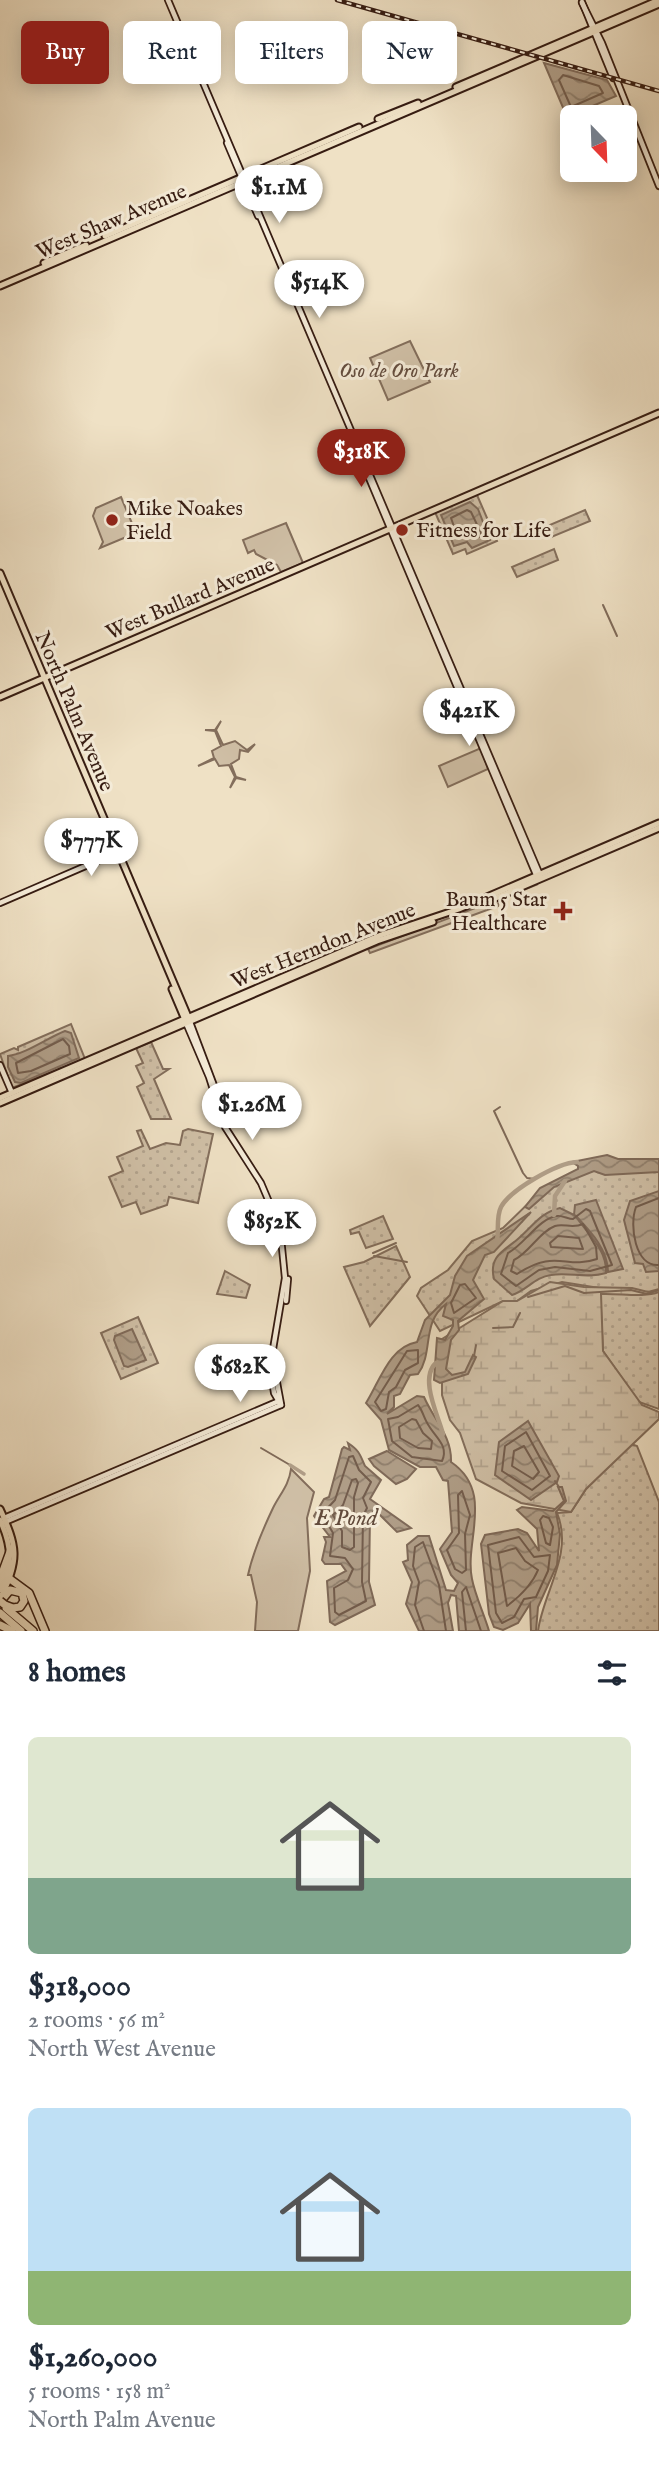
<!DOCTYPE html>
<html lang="en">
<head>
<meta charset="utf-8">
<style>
	:root { --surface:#fff; --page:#f6f6f7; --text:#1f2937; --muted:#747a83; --accent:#8f2418 }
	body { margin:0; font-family:"IM FELL English",serif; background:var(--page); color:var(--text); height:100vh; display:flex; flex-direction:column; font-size:26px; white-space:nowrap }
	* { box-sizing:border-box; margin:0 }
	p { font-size:23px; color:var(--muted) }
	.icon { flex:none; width:38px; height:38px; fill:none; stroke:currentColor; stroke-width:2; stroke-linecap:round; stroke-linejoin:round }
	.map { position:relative; height:1631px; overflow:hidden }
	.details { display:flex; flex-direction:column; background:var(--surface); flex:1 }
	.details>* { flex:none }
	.banner { position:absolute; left:21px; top:21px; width:618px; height:63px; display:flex; gap:14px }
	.needle { width:46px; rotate:157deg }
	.tools { position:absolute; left:560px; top:105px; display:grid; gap:14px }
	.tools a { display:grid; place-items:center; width:77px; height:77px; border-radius:10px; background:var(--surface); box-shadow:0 4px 18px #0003; font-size:35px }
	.price { position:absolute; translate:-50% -60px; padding:0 16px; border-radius:24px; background:#fff; color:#222; font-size:23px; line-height:46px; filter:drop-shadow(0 2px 4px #0008) }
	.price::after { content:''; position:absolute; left:50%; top:42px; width:21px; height:16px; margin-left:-10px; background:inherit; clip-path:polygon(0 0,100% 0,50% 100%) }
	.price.active { background:var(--accent); color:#fff }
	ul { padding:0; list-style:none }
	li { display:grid; align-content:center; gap:14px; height:371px; padding:0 28px }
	li span { display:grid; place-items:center; height:217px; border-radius:10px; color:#555 }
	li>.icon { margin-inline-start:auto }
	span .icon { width:126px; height:126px; fill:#fffc; stroke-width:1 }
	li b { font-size:30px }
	h2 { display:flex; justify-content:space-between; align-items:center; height:84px; padding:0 28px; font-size:30px }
	.pill { padding:0 24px; border-radius:10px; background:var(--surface); box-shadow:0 4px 18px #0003; font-size:24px; line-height:63px }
	.pill.active { background:var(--accent); color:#fff }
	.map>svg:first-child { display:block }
</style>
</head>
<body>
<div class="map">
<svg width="659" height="1631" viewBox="0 0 659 1631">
	<defs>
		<pattern id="grass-dots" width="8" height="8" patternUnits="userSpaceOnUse" patternTransform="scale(1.75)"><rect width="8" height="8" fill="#d0c0a7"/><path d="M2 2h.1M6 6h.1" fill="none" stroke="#b3a48f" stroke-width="1.8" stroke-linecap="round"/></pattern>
		<pattern id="wetland-marsh" width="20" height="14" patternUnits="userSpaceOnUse" patternTransform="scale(1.75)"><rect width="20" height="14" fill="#d0c0a7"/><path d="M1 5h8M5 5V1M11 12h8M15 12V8" fill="none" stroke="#b3a48f"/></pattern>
		<pattern id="water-waves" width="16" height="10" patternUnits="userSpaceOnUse" patternTransform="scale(1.75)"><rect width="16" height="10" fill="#b09e88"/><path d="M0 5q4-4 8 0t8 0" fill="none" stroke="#90806e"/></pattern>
	</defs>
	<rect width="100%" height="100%" fill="#efe1c5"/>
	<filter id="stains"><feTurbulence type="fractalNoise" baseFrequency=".00286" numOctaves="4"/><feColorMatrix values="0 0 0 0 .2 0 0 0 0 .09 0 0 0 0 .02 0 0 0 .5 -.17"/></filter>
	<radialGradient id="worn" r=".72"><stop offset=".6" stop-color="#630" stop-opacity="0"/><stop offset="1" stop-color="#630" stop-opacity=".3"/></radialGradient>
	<g fill="url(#grass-dots)" stroke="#836e5c" stroke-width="2">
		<polygon points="477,495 497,541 467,554 465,549 453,554 435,512"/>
		<polygon points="585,510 590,521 549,538 545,527"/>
		<polygon points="554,549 558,560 517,577 512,567"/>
		<polygon points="71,1024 85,1059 12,1088 0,1054 14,1048 18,1050 18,1047"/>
		<polygon points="151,1042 163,1069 169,1069 154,1079 171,1119 151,1119 137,1087 144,1083 136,1066 143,1063 136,1048"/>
		<polygon points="188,1129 213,1134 198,1203 169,1197 167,1205 141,1214 136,1202 122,1207 109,1177 123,1171 117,1157 143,1146 137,1131 141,1130 150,1149 166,1143 180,1145 183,1131"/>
		<polygon points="593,1168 659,1168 659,1409 639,1402 603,1351 600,1288 562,1282 531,1291 517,1301 503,1301 440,1331 417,1296 421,1288 448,1270 472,1241 503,1228 542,1190"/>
		<polygon points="383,1216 393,1239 366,1248 359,1232 351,1234 350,1230"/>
		<polygon points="396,1246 410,1277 370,1326 344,1267 364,1262"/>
		<polygon points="225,1271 250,1285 246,1298 217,1294"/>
		<polygon points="138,1317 158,1363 121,1379 101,1333"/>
		<path d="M631,1444L637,1446L659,1502V1631H538C543,1592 574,1554 557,1513L571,1512L586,1489Z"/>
	</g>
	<path fill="url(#wetland-marsh)" stroke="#836e5c" stroke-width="2" d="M550,1282L584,1287L632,1288L648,1292L659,1289V1292C644,1298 619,1293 601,1294L603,1351L642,1405L659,1412V1419L586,1489L571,1512L521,1503L476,1479L460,1433L450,1420L442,1395V1339L503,1301H517Z"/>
	<g fill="#d0c0a7" stroke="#836e5c" stroke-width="2">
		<polygon points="410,341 430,382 388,400 370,358"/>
		<polygon points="121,497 136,533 100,548 103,542 93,516 96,508"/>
		<polygon points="286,523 303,563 281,572 277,565 256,554 254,550 248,553 243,540"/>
		<polygon points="221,721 216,730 223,745 235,741 247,750 255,744 248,752 240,750 239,759 231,764 236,777 246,780 236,778 230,788 235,777 229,765 219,766 215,759 198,766 214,758 212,751 221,746 215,731 205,730 215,730"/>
		<polygon points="481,748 488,769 448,787 439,766"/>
		<polygon points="538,884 499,900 498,906 370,953 368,949"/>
		<path d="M291,1469L314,1492L307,1518L310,1571L298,1631H255L257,1602L251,1575H248C253,1552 263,1529 273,1508C280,1494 289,1485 291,1469Z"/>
	</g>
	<g fill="url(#water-waves)" stroke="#7f6a59" stroke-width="2">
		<polygon points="544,63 607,80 616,96 567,117"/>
		<polygon points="470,502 478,509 490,540 472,548 467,542 454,546 441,515"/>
		<path d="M65,1031L71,1033L79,1058L21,1083L15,1082L8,1067V1056C26,1054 47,1038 65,1031Z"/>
		<polygon points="607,1155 618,1159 659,1159 659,1172 605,1175 594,1171 554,1187 529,1209 525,1207 540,1188 578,1169 578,1166 572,1162"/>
		<polygon points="659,1191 659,1271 646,1272 643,1264 635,1263 624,1220 630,1201"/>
		<path d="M596,1200L623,1269L608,1272C608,1249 590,1231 575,1215C586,1233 607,1248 606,1273C586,1279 570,1272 551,1275C535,1277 526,1291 512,1295L494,1279C488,1255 506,1250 519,1238C534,1225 540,1213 560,1208L574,1215L575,1205Z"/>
		<path d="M531,1212L494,1252L485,1255L473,1280L484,1299L458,1321L459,1330L451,1340L446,1369L452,1375L465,1372L473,1355L476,1357L468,1374L440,1383L434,1380L437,1338L445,1340L453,1326V1320L443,1316L446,1304C421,1323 434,1352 418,1374L410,1375L400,1394L394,1396V1407L387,1414L417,1396L424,1397C434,1420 452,1436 451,1462C495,1492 464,1541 472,1579C475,1595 484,1614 489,1631H459L456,1596L451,1595L448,1603L453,1631H419L406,1604L412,1582L403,1562L408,1560L407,1545L418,1536H429L446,1590L454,1591L458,1583L451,1575L440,1549L452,1532L448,1481L443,1480L436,1467H420L389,1450L381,1420L366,1403C380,1381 389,1347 417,1342L425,1320L450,1295L455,1276L467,1256Z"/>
		<polygon points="132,1329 146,1360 128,1367 124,1366 114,1340 115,1336"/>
		<polygon points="528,1421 559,1476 557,1482 531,1500 495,1475 499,1442"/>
		<path d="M348,1443C360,1451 360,1455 365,1466L381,1480L370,1499L411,1528L397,1532L377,1512H373L370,1516L369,1582L375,1605L335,1625L330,1622L327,1581L346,1571L341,1564H325L322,1560L326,1542L324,1537H330L314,1516L324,1499L329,1497L342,1449L344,1447L350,1450Z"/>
		<polygon points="387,1451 416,1469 407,1479 396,1484 374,1466 369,1459"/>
		<polygon points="558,1487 562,1487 566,1501 556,1512 560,1534 557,1565 538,1607 536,1631 531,1631 530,1604 518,1623 503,1630 494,1627 489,1614 481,1544 485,1535 518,1529 527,1533 539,1551 537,1529 517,1510 522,1507 553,1511 564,1501"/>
	</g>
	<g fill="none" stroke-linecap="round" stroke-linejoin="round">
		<g stroke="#735d4d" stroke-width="2">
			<polygon points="563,75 599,86 603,93 571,107 559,80"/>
			<polygon points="467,510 471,512 481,533 479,537 457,535 451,518"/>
			<polygon points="63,1039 69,1046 70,1054 31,1071 18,1073 16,1063"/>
			<path d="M659,1198L636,1207C629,1225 635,1267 659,1265"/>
			<path d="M586,1209L590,1211L612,1265L590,1271L555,1267L539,1270L516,1286L501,1274L508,1253C525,1244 539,1218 557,1216C562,1215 568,1219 573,1219Z"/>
			<path d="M583,1224L596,1247L597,1259C565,1270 557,1248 517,1274L511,1271L514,1260C530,1252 539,1232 555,1226C564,1223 572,1229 583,1224Z"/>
			<polygon points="558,1236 579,1238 583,1249 551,1247 550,1243"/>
			<polygon points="465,1284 476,1298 454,1313 451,1303 460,1285"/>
			<polygon points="418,1350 418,1363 405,1370 396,1387 389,1392 386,1409 381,1411 375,1402 407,1351"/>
			<path d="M418,1405C423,1411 424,1419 429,1426C436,1438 449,1446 442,1461L412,1457L392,1441L388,1419L398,1417Z"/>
			<polygon points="412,1419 416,1420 423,1433 432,1441 431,1449 418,1448 400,1438 399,1427"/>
			<polygon points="526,1432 550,1476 532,1490 502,1471 505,1446"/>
			<polygon points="524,1446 539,1472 533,1479 512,1466 514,1451"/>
			<polygon points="353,1456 359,1470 371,1482 363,1498 367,1508 363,1516 362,1582 366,1601 339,1615 335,1612 334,1588 348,1580 353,1569 345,1558 330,1556 333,1533 322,1514 335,1500 349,1457"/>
			<polygon points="356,1479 358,1483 354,1497 354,1547 350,1550 342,1547 342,1531 333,1515 343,1505 352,1480"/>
			<polygon points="462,1491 470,1515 465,1534 466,1570 462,1573 455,1569 447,1550 459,1533 458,1495"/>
			<polygon points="543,1516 549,1518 553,1527 550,1545 546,1543 540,1520"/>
			<polygon points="519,1537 534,1557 550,1555 548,1571 536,1597 524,1599 514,1617 502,1623 496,1613 488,1545"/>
			<path d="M516,1548L525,1561L538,1570C532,1585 519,1597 507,1606L498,1553Z"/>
			<polyline points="424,1631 415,1605 419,1582 413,1566 415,1547 423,1542 439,1585 446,1631"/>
			<polyline points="466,1631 462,1592 466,1587 481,1631"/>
		</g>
		<g stroke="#7f6a59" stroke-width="2">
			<polyline points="603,605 617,636"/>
			<polyline points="500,1107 494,1111 523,1173 527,1178 535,1179"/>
			<polyline points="373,1253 396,1243"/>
			<polyline points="374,1256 407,1262"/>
			<polyline points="528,1297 565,1286 584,1293 631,1290 647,1294 659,1290"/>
			<polyline points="493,1328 513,1327 520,1313"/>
			<polyline points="474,1356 476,1345"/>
			<polyline points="261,1448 290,1465"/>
			<polyline points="555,1481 559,1487"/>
		</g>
		<polyline stroke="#b09e88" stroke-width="3.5" points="290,1465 304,1474"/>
		<g stroke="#b09e88" stroke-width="4.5">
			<polyline points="554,1215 555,1196 565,1181"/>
			<path d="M497,1240C499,1230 496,1217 501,1207C510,1190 557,1163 577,1162"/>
			<path d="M436,1363C419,1378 438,1415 443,1434"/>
		</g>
		<defs>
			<g id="secondary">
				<polyline points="168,0 540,875"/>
				<polyline points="582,2 613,78"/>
				<polyline points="582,3 602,43 659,186"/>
				<polyline points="227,143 258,216"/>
				<polyline points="350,433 537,877"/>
				<polyline points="0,903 118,852"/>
				<polyline points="190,1022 221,1104"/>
				<polyline points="186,1023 209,1077 225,1127 261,1183 280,1228 285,1278 270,1367 274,1393 281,1405"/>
				<polyline points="0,1065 12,1093"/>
				<polyline points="275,1207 282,1225"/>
				<polyline points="286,1301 288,1279"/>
				<polyline points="273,1361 281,1404"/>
				<polyline points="4,1518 279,1401"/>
				<polyline points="5,1522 281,1405"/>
			</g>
			<g id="primary">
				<polyline points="456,87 659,0"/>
				<polyline points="378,119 418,103"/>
				<polyline points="105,236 359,127"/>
				<polyline points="44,263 86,245"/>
				<polyline points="0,286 659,4"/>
				<polyline points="0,573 189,1019"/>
				<polyline points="0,697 659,413"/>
				<polyline points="491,900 659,828"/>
				<polyline points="172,989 186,1022"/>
				<polyline points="0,1098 381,935 459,909 659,823"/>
				<polyline points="0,1103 377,941 433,922"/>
				<path d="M0,1509C17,1546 20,1559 1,1597"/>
				<path d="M0,1520C12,1546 13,1564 0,1590"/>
			</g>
			<g id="motorway">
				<polyline points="0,1579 11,1549"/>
				<polyline points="3,1584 10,1579 29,1593 45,1631"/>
				<polyline points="0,1602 10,1590 22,1593 24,1601 20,1607 13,1608 5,1605"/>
				<polyline points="6,1608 33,1631"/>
				<polyline points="0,1613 21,1631"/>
				<polyline points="0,1625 12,1631"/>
			</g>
		</defs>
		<use href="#secondary" stroke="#361c12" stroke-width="8"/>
		<use href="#primary" stroke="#361c12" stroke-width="9"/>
		<use href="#motorway" stroke="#361c12" stroke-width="10"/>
		<use href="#secondary" stroke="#f5ecd9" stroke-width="4.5"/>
		<use href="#primary" stroke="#efe1c5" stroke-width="5"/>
		<use href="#motorway" stroke="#efe1c5" stroke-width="7"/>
		<defs>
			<polyline id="rail" points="337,0 659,91"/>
		</defs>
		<use href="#rail" stroke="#361c12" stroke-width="4.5"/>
		<use href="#rail" stroke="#f5ecd9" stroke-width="2" stroke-dasharray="5" stroke-linecap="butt"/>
		<defs>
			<polyline id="motorway-bridge" points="0,1601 5,1605"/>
		</defs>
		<use href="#motorway-bridge" stroke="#361c12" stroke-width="10" stroke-linecap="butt"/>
		<use href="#motorway-bridge" stroke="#efe1c5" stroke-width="7"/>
	</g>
	<g fill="#8f2418" stroke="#f5ecd9" stroke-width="2.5">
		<circle cx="112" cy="520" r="7"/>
		<circle cx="402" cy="530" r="7"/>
		<path d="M559.5 900.5h7v7h7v7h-7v7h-7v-7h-7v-7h7z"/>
	</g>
	<g text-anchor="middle" stroke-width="6" stroke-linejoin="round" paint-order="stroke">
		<g font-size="21" fill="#361c12" stroke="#f5ecd9">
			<text transform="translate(111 221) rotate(-23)" y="7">West Shaw Avenue</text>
			<text transform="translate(190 598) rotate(-23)" y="7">West Bullard Avenue</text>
			<text transform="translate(75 711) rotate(67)" y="7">North Palm Avenue</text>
			<text transform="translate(323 945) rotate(-22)" y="7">West Herndon Avenue</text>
		</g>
		<g font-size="21" font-style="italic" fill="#644d3f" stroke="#f5ecd9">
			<text x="399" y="377">Oso de Oro Park</text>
		</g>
		<g font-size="21" fill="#361c12" stroke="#f5ecd9" text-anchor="start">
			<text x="126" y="515">Mike Noakes<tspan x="126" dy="24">Field</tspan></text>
			<text x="416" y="537">Fitness for Life</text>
			<text x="547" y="906" text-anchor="end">Baum 5 Star<tspan x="547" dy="24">Healthcare</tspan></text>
		</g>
		<g font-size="23" font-style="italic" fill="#614a3b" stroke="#f5ecd9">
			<text x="346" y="1525">E Pond</text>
		</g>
	</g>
	<rect width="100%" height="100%" filter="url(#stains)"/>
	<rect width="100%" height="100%" fill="url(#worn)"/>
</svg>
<div class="tools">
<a><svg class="needle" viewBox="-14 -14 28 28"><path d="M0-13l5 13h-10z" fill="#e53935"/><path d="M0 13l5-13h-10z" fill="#747a83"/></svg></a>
</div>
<b class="price" style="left:279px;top:225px">$1.1M</b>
<b class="price" style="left:319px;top:320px">$514K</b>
<b class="price active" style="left:361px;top:489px">$318K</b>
<b class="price" style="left:469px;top:748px">$421K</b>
<b class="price" style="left:91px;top:878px">$777K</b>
<b class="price" style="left:252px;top:1142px">$1.26M</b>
<b class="price" style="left:272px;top:1259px">$852K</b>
<b class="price" style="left:240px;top:1404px">$682K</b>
<div class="banner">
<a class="pill active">Buy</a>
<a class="pill">Rent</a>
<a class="pill">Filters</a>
<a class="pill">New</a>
</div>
</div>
<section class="details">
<h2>8 homes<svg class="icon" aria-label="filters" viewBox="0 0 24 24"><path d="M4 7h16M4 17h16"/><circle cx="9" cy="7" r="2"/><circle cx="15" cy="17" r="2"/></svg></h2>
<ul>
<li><span style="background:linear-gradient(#dfe7d0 65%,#7fa58c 0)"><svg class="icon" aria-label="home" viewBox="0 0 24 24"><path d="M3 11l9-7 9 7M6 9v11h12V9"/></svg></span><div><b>$318,000</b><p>2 rooms · 56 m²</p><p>North West Avenue</p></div></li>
<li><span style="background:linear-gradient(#bfe0f5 75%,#8fb573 0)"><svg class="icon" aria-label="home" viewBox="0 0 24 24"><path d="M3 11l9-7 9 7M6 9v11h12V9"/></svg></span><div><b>$1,260,000</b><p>5 rooms · 158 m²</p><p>North Palm Avenue</p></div></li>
</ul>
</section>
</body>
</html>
